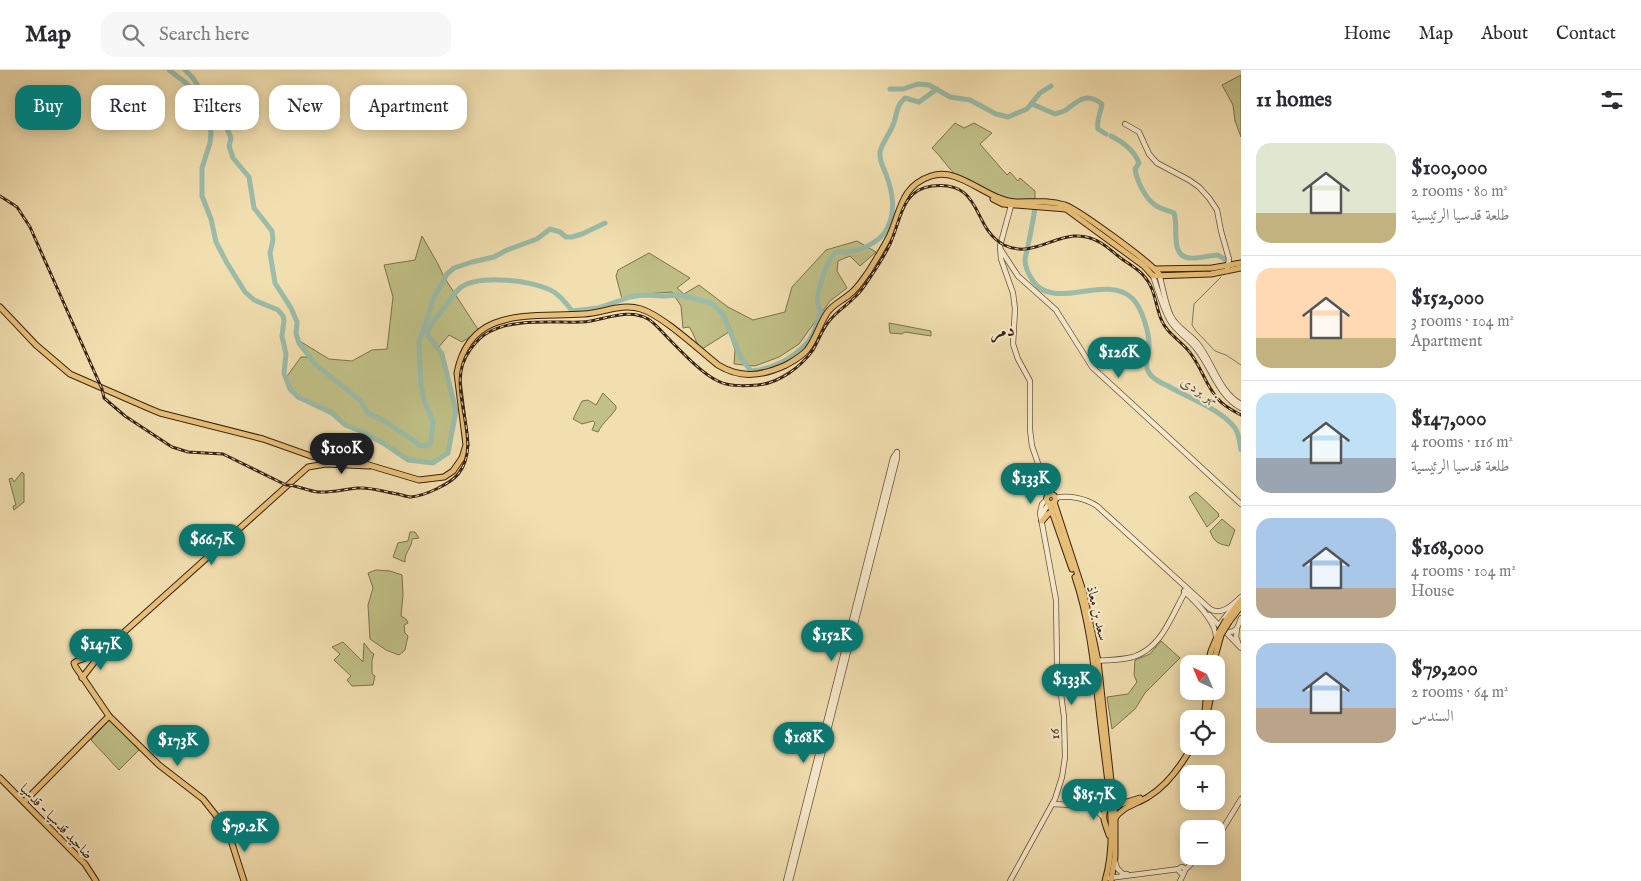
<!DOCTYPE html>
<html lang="en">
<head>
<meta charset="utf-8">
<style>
	:root { --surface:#fff; --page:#f7f7f7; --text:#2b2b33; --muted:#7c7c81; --line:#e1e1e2; --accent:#0f766e }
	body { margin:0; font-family:"IM FELL English",Amiri,serif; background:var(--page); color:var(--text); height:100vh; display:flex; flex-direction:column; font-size:19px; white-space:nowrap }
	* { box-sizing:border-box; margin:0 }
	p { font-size:16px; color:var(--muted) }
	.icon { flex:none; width:28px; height:28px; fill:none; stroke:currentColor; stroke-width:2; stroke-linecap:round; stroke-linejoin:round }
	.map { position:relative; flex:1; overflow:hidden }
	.drawer { display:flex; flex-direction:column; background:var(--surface); width:400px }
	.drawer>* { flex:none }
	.hud { position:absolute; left:15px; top:15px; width:475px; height:45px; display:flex; gap:10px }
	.needle { width:32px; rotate:316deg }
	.fabs { position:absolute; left:1180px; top:585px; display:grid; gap:10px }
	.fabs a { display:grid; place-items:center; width:45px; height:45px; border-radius:10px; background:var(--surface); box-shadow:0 2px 12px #0003; font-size:25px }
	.price { position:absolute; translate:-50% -42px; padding:0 11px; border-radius:18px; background:var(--accent); color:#fff; font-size:16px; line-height:32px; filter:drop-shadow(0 1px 2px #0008) }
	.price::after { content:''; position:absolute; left:50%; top:30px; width:15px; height:11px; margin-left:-8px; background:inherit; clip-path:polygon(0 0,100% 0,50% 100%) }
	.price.active { background:#222; color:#fff }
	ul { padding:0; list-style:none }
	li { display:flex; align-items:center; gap:15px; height:125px; padding:0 15px }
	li+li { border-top:1px solid var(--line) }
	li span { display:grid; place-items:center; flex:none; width:140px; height:100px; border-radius:15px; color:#555 }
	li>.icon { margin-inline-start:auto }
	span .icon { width:60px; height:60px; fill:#fffc; stroke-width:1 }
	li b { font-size:21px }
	h2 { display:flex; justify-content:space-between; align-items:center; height:60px; padding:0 15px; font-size:21px }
	.pill { padding:0 18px; border-radius:15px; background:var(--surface); box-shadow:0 2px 12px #0003; font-size:18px; line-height:45px }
	.pill.active { background:var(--accent); color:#fff }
	header { display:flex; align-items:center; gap:30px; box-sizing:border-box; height:70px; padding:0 25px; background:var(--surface); border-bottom:1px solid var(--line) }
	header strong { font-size:24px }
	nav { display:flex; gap:28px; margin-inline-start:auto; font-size:18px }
	.search { width:350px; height:45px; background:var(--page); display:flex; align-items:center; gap:12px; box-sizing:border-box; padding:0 18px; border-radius:15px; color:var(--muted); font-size:19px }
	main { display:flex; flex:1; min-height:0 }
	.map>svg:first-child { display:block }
</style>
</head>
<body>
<header>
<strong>Map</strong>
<div class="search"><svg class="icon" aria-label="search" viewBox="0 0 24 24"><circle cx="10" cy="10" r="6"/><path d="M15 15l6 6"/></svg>Search here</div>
<nav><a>Home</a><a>Map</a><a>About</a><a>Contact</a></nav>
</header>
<main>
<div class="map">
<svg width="1241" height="811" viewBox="0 0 1241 811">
	<rect width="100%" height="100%" fill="#f2dfb0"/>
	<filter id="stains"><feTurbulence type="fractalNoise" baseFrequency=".004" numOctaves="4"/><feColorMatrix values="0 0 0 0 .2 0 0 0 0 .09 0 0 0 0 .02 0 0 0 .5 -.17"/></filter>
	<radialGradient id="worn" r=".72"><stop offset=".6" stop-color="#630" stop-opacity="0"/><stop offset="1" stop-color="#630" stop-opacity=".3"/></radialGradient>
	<g fill="#c0c087" stroke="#7c724c">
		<polygon points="1241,5 1241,67 1235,51 1233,35 1222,15"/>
		<path d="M955,53L964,58L974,53L992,63L980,74L1007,105L1010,102L1018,111L1020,108L1035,121V131L1005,130L958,107C948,99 942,87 932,78Z"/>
		<polygon points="422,166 438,194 444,207 479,261 462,272 449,265 438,278 442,284 456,341 448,383 433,393 408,390 381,372 363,362 345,355 332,343 298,327 290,319 285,309 301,287 310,287 298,270 329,289 352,291 372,280 387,279 393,227 384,195 415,190"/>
		<path d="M857,171L876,182L860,196L850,186L838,191L837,201L847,218L830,231L799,274L779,287L755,296L734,294L735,280L729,262L702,279C695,273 695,265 689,257L683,258L681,236L672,222L631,225L622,229L616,206L618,200L649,183L690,208L677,218L684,224L699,215L728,237L753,250L785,242L792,217L826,180Z"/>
		<polygon points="889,253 931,261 931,266 905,262 902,264 890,263"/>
		<path d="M603,323L616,336V339C610,348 603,352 598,362L592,360L595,353L593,351L582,354L573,349L582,331L588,330L596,335Z"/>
		<polygon points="22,402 24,404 24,432 14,440 13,436 16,435 9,409 12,408 14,412"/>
		<polygon points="1196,422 1218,443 1219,446 1207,457 1189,427"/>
		<path d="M1222,449L1235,460L1229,476C1218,474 1214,472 1210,461Z"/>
		<path d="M410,462H415L419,468L412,469C412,478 404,483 405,492L393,487L398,473L408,471Z"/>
		<polygon points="376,500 390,501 402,505 403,525 401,546 406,549 408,553 404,555 405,563 408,566 405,580 399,585 386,580 370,569 368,535 373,518 368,503"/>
		<polygon points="1161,571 1180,588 1145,623 1135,639 1112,659 1107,627 1128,624 1137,612 1134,605 1135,590 1150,584"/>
		<polygon points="343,572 363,592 364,573 371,582 374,584 372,590 372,604 375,606 373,615 352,616 347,610 351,606 334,590 340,584 332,577"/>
		<polygon points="109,649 139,680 119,700 91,670"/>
	</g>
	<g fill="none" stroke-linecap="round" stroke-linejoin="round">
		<polyline stroke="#737f6d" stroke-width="1" points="1221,207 1194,234 1192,255 1196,261 1215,281 1226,285 1241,295"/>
		<g stroke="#9bbdaa" stroke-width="5">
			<path d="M169,0L186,13L203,30L210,51L211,63L210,73L202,98V126L211,149L216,172L227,193L240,214L245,222L254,230L278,240L283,246L284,250L282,266L286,284L284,303L290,319L298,327L332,343L345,355L363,362L383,373L408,390L433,393L448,383L456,341L442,284L427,264C429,255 435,249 441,242C447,234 453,224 460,218C478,204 535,210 554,222C561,227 567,234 572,241L598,238L630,227L643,225L664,226L680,225L711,233L723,244L741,288L751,301C774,299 802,285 813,264C816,257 818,249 821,241C820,239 818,237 818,235C815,226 828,185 837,182C840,181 845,182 848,182C862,180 880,172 887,159C896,141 893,123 886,104C883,97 879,90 880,82C881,75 890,63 893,55C898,43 895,37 905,28L919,32L937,19"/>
			<polyline points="185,0 193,8 207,31 226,56 231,68 229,76 233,88 249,107 254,138 272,161 273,170 270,183 275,213 291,238 297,252 296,264 299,273 316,295 360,330 368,343 386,352 420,375 425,376 431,373 433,351 425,333 421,316 419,272 431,238 432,231 447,204 454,198 472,192 494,187 507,180 537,169 550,159 560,162 566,167 572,167 582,164 605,153"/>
			<polyline points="890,19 903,19 918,14 929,15 950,27 970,30 996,44 1008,47 1027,39 1040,23 1051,16"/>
			<path d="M1032,34L1055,44C1058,43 1063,42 1066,40C1079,30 1086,22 1102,34C1101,43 1096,50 1098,59L1106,64"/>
			<path d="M1111,66C1123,72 1134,80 1139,93L1135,99C1137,111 1145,128 1155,135C1160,139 1168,140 1174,143C1179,156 1169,187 1190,188C1198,189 1209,185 1218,185L1226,190"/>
			<path d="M1035,138C1033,150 1031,163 1028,175C1028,180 1025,185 1025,190C1025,198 1029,205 1033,211C1054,242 1105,203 1132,228C1142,237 1150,265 1149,278C1148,287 1144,294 1149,303C1153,309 1161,313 1168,316C1188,328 1221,339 1235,358C1239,364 1240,373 1241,380"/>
		</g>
		<defs>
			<g id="minor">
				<polyline points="1125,54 1139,62 1149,84 1157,93 1189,110 1199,117 1209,128 1217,140 1221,161 1229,189 1227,201"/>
				<polyline points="1012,132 1000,176 1001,189 1013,223 1015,239 1013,274 1018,289 1030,311 1030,360 1032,376 1049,425"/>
				<polyline points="1001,180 1018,206 1056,240 1092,297 1241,434"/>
				<path d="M1159,204C1163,217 1165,234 1171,246C1177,258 1190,264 1198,274C1213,293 1219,322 1241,334"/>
				<path d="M1153,206C1158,220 1162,236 1169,249C1175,261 1187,267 1195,277C1212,297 1217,325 1241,338"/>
				<path d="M1055,428C1069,425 1085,428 1097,436L1210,539C1222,546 1232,535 1241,527"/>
				<polyline points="1041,446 1049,433"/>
				<path d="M1184,521C1196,532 1216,551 1216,567"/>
				<polyline points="1209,545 1241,578"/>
				<polyline points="1219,555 1232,538"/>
				<polyline points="1237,559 1236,567 1239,575"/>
				<path d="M1227,562C1237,563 1238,556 1241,548"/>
				<path d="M1098,591C1109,590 1122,590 1133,587C1163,578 1172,543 1187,519"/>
				<polyline points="1053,734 1107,737"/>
				<polyline points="1092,736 1103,729 1107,715"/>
				<polyline points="1089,738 1097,741 1103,747"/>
				<polyline points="1216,770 1241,729"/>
				<polyline points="1115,791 1117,798 1123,804 1127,804"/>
				<circle cx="1182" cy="800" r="3"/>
				<polyline points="1185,800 1199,786"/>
				<polyline points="1109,808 1179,799"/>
				<polyline points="786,811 893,388 897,382"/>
				<polyline points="790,811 897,388 897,383"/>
				<polyline points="1010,811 1055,729 1062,707 1065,687 1064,647 1057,594 1056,530 1040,443 1042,434 1046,430"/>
				<polyline points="1180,811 1184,803"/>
			</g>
			<g id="major">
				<polyline points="993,129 1003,134 1066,139 1144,196 1153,206 1211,204 1241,198"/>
				<polyline points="1155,199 1212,198 1241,193"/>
				<path d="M0,237L36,275L70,304L148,338L160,343L263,369L311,386L362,393L419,410L444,407L453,401L462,388L466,375L457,303C470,235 532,248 584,244C603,243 621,233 641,239C663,246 698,279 718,295C741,309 762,306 786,295C793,291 801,287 807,280C816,269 819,255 827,243C833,234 842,231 850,224C858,218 863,209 869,201C876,189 884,177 890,165C901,140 901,116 931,106C959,96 987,131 1016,132C1032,132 1049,130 1065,135C1079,140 1150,192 1159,204"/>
				<circle cx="1051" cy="429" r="4.5"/>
				<polyline points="1054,432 1084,524 1098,591 1115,748 1115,787 1111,811"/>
				<polyline points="1049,433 1072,499"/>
				<polyline points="1042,451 1048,444 1053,441"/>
				<path d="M1075,507C1091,554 1095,607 1101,656C1106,703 1119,765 1105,811"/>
				<polyline points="1226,550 1241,530"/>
				<polyline points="1229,552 1241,536"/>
				<polyline points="103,582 77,591 74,593 75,596 109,646 159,695 203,729 222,753 228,761 244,811"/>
				<polyline points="1208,594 1211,581 1219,562"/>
				<polyline points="1213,594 1221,565"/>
				<polyline points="82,608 103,581 308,397 326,394 369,396"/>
				<polyline points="1205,641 1207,621"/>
				<polyline points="1206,649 1212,621"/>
				<polyline points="0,708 85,794 96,811"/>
				<polyline points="24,732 109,646"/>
				<polyline points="1121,734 1140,728"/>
				<path d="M1107,737C1100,746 1106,755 1109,765"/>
				<path d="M1115,748C1123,736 1137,734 1148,727C1168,715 1181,696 1192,676"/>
			</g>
		</defs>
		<use href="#minor" stroke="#66523a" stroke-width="6"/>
		<use href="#major" stroke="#382312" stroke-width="7"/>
		<use href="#minor" stroke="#f7eacc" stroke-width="4.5"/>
		<use href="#major" stroke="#e9c078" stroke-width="5"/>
		<defs>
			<path id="rail" d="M0,126L17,137L30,157L102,319L104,328L125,346L172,377L188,382L223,384L286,415C297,415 307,421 318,422C333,423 344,419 358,418C371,417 385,422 398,424C402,425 407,427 411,427C424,426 451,414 459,403C485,369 442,317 470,280C475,273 481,266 489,262C514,248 554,253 582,252C603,251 627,237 648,249C655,253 661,261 667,267C680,280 702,304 718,311C728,317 746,316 758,315C779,313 801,297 813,280C819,270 822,259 830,250C840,238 854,231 863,218C872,205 881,192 888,178C901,155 899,120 932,116C984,110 971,158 1004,175C1038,192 1064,150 1101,173C1108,177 1115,184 1122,189C1129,194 1138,199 1143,205C1155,217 1155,234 1161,249C1166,262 1178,269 1187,279C1201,294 1205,316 1219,330C1225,337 1234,341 1241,345"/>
		</defs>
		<use href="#rail" stroke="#382312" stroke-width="3"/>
		<use href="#rail" stroke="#f7eacc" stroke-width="1" stroke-dasharray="4" stroke-linecap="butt"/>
		<defs>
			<g id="major-bridge">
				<polyline points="1219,562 1226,550"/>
				<polyline points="1221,565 1229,552"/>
				<polyline points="1107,737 1121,734"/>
			</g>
		</defs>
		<use href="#major-bridge" stroke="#382312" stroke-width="7" stroke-linecap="butt"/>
		<use href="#major-bridge" stroke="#e9c078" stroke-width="5"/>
	</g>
	<g text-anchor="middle" stroke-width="4" stroke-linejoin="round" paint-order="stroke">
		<g font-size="14" fill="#382312" stroke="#f7eacc">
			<text transform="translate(1098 543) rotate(77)" y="5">سعد بن معاذ</text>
			<text transform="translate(1054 664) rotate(-92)" y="5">16</text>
			<text transform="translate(57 751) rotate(46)" y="5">ضاحيد قدسيا - قدسيا</text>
		</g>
		<g font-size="15" font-style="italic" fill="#565140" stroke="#f7eacc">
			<text transform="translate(1200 320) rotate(30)" y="5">نهر بردى</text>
		</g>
		<g font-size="19" font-weight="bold" fill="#382312" stroke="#f7eacc">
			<text x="1003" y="266">دمر</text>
		</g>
	</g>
	<rect width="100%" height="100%" filter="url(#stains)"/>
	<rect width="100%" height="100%" fill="url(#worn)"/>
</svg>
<div class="fabs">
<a><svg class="needle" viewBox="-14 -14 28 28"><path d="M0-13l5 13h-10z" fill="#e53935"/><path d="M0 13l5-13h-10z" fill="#7c7c81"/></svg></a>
<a><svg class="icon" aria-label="locate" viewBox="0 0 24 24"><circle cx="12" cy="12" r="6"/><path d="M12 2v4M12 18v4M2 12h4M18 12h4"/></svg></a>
<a>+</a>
<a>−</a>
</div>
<b class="price" style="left:1119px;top:309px">$126K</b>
<b class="price active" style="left:342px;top:405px">$100K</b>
<b class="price" style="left:1031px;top:435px">$133K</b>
<b class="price" style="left:212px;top:496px">$66.7K</b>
<b class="price" style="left:832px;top:592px">$152K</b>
<b class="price" style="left:101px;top:601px">$147K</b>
<b class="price" style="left:1072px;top:636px">$133K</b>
<b class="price" style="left:804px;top:694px">$168K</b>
<b class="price" style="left:178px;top:697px">$173K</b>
<b class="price" style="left:1094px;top:751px">$85.7K</b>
<b class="price" style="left:245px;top:783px">$79.2K</b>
<div class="hud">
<a class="pill active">Buy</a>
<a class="pill">Rent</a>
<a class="pill">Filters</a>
<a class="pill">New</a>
<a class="pill">Apartment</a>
</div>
</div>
<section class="drawer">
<h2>11 homes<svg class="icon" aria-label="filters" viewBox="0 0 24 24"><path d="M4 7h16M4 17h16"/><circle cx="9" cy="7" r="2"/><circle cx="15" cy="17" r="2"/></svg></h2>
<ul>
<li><span style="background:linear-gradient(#dfe7d0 70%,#c2b280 0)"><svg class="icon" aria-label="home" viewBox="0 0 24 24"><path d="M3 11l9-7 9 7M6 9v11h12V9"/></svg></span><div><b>$100,000</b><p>2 rooms · 80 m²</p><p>طلعة قدسيا الرئيسية</p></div></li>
<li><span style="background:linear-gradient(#ffd9b3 70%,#c2b280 0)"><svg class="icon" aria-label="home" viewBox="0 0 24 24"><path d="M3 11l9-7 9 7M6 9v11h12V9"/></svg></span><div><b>$152,000</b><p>3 rooms · 104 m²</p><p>Apartment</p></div></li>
<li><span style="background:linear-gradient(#bfe0f5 65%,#9aa5b1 0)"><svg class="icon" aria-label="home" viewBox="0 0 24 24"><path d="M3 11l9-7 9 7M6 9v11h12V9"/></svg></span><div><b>$147,000</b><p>4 rooms · 116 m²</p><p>طلعة قدسيا الرئيسية</p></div></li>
<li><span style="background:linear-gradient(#a9c7e8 70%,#b9a48a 0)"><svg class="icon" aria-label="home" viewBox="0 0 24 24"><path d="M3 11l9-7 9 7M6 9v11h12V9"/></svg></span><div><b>$168,000</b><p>4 rooms · 104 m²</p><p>House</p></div></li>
<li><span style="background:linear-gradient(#a9c7e8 65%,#b9a48a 0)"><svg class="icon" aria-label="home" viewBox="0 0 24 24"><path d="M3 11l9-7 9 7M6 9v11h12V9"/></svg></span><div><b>$79,200</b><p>2 rooms · 64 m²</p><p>السندس</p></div></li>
</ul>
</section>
</main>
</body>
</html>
